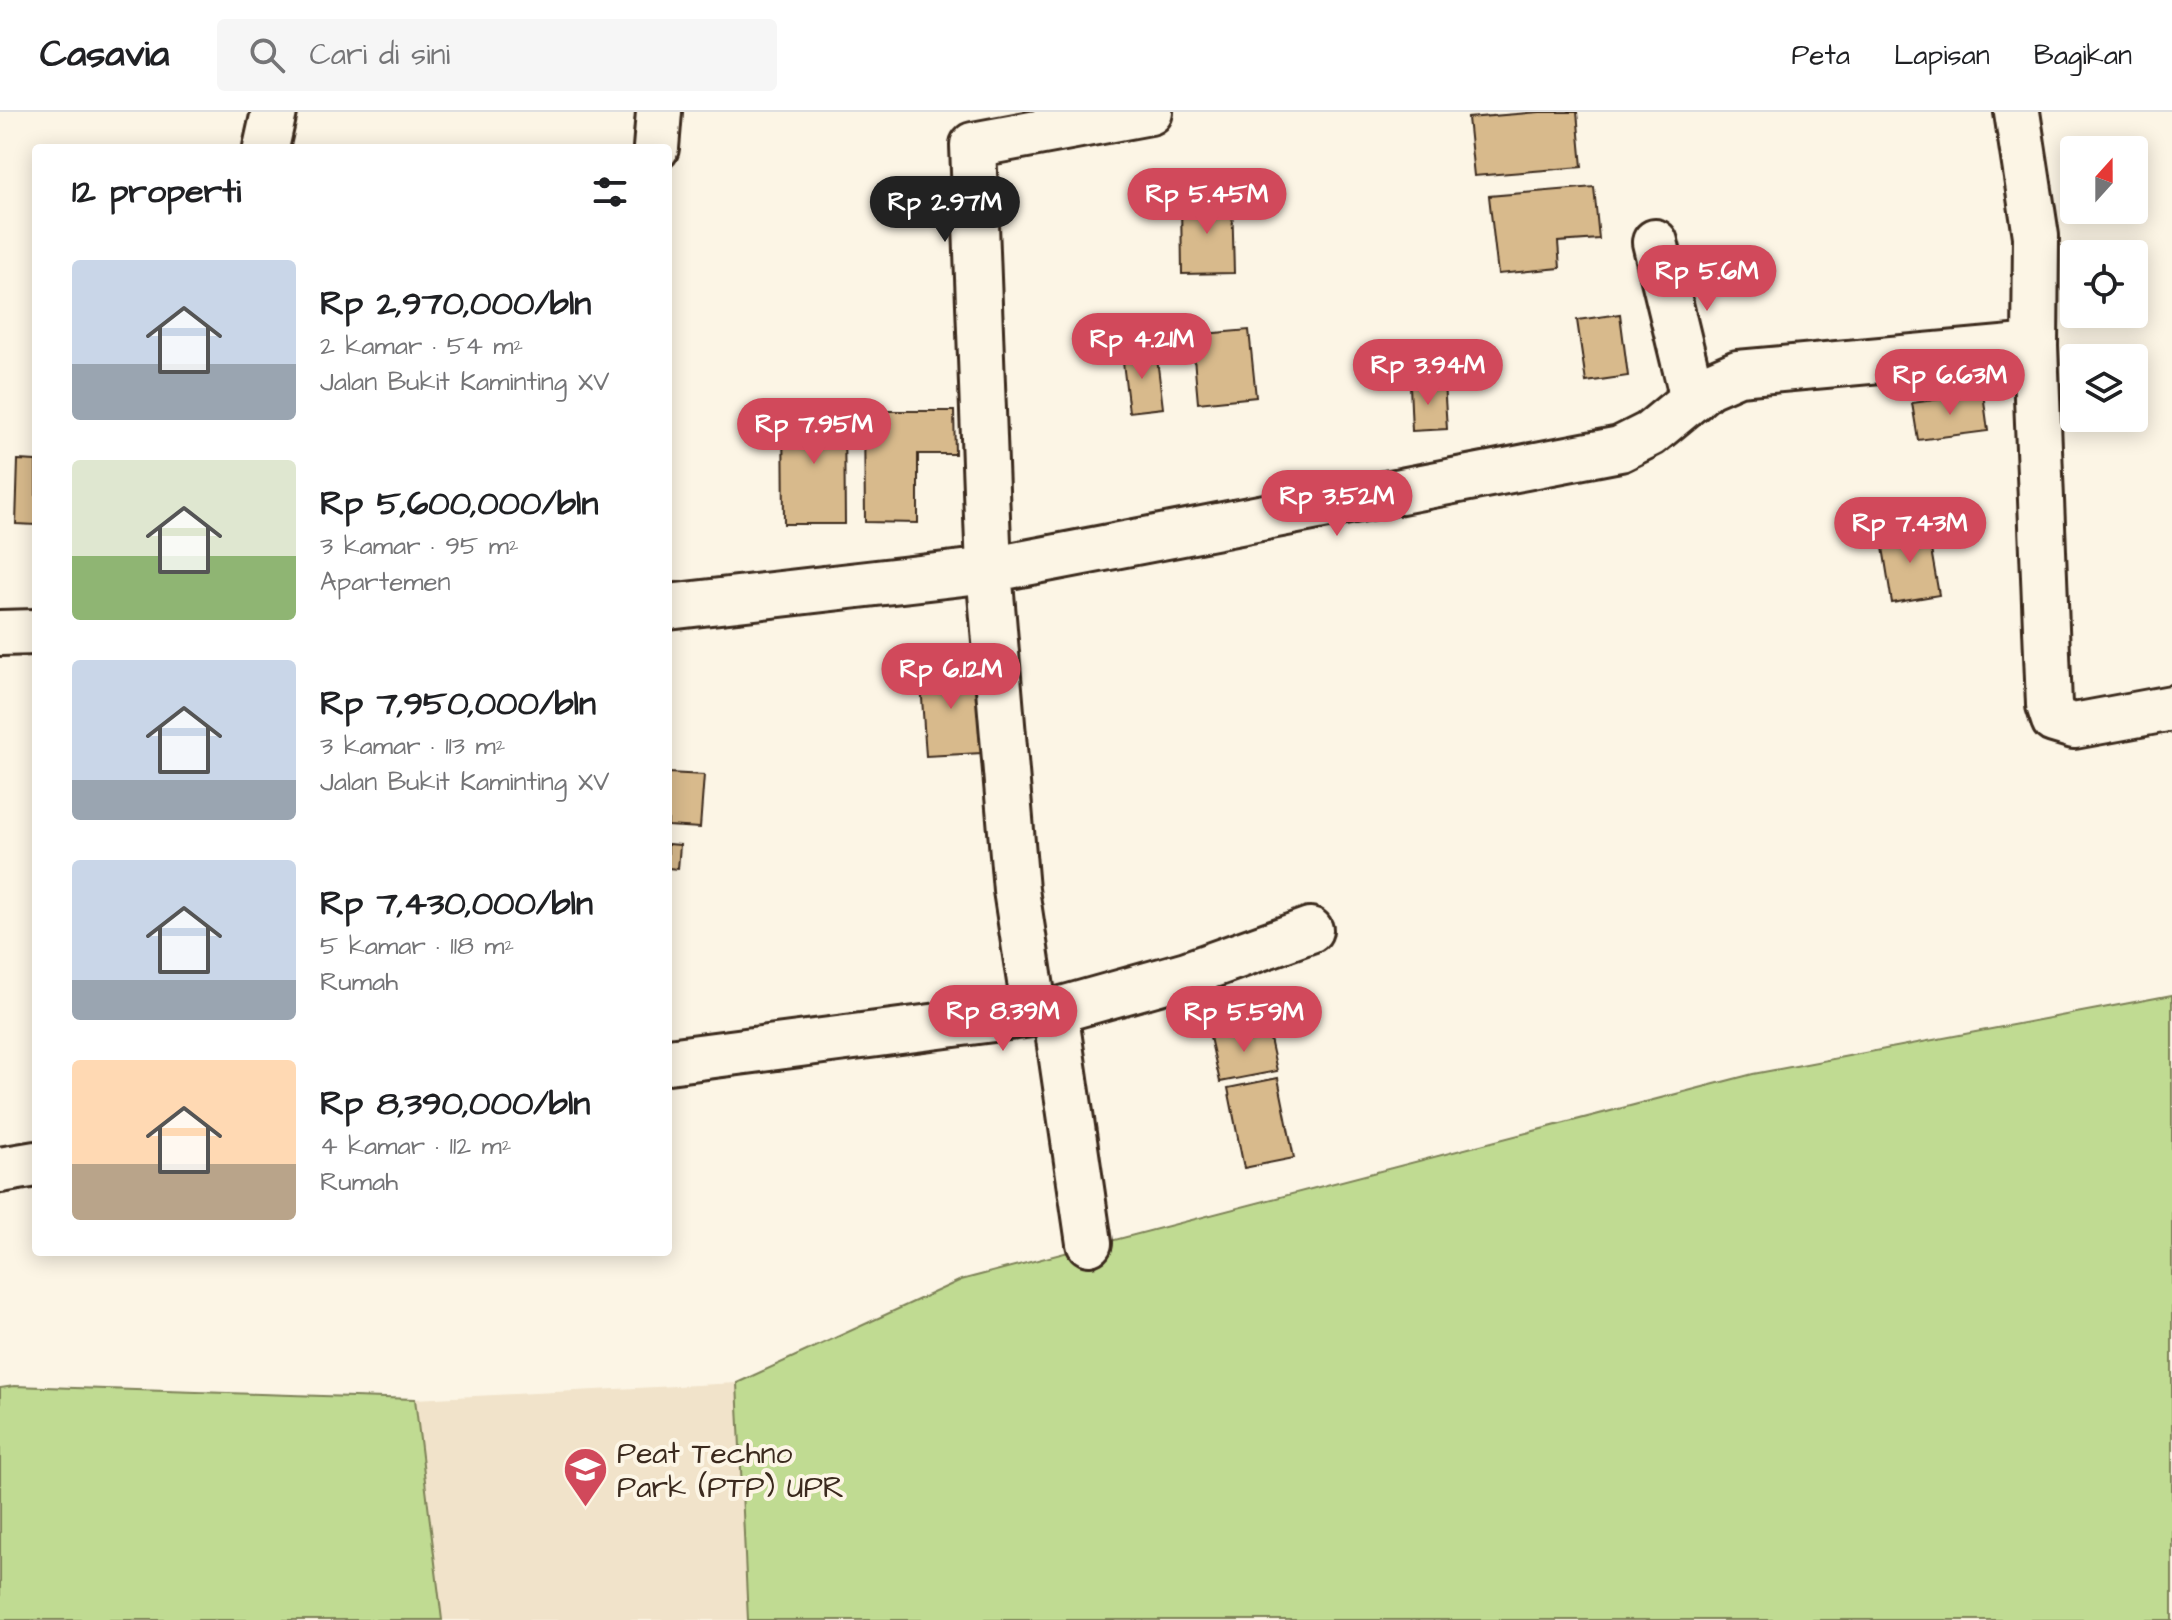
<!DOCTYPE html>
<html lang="id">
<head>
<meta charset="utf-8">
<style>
	:root { --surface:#fff; --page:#f6f6f6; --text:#202124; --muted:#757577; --line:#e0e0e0; --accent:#d1495b }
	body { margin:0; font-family:"Architects Daughter",sans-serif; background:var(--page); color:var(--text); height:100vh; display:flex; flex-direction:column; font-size:30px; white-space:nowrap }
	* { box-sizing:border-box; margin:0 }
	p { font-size:26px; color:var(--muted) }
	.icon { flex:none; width:44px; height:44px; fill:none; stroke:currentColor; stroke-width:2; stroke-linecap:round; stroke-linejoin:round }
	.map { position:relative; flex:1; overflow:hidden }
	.panel { position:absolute; left:32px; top:32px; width:640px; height:1112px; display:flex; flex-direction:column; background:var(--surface); border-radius:8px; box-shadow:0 4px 20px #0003 }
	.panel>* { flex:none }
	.needle { width:52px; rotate:21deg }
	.controls { position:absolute; left:2060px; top:24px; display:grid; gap:16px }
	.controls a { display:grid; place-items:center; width:88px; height:88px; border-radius:8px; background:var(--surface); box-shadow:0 4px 20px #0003; font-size:40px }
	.price { position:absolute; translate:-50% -68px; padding:0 18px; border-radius:28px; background:var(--accent); color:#fff; font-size:26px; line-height:52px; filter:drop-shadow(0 2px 4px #0008) }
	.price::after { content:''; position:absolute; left:50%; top:48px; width:24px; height:18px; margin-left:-12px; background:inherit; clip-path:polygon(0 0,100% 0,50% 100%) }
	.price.on { background:#222; color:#fff }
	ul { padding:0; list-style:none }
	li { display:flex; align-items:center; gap:24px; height:200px; padding:0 40px }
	li span { display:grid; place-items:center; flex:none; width:224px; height:160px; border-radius:8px; color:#555 }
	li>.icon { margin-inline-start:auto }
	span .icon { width:96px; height:96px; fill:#fffc; stroke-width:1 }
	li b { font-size:34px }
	h2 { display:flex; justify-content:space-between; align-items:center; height:96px; padding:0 40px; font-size:34px }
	header { display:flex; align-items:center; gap:48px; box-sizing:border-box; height:112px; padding:0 40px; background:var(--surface); border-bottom:2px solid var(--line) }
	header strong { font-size:38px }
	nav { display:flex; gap:44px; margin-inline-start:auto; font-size:28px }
	.search { width:560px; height:72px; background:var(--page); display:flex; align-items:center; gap:20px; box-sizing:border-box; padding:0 28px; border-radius:8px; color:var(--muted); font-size:30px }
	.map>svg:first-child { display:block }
</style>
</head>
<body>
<header>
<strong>Casavia</strong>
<div class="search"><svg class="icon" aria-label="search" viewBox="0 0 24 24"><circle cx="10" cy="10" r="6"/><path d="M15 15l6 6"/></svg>Cari di sini</div>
<nav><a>Peta</a><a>Lapisan</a><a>Bagikan</a></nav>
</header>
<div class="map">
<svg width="2172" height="1508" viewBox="0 0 2172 1508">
	<rect width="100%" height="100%" fill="#fcf5e5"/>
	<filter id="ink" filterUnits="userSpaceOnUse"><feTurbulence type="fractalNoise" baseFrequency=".0125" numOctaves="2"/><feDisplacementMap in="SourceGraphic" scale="16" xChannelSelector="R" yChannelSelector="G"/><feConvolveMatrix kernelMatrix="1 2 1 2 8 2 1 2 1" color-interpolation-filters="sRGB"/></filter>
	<g filter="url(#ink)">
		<polygon fill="#f1e3ca" points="737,1271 748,1508 442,1508 415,1287"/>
		<g fill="#c0db92" stroke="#7e8258" stroke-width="2">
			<polygon points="2172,883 2172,1508 748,1508 737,1271 961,1168 1753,962"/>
			<polygon points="14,1274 415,1287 442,1508 0,1508 0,1276"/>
		</g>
		<g fill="#d8ba8c" stroke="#3b2a1e" stroke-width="2">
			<polygon points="1540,0 1577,0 1582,55 1474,64 1468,6"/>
			<polygon points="1594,75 1599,127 1558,130 1560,156 1498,162 1489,84"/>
			<polygon points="1181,86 1232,86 1234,161 1182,162"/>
			<polygon points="1620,202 1628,264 1586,270 1577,208"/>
			<polygon points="1249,218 1256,285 1198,291 1192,223"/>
			<polygon points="1156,238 1163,296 1129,300 1122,242"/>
			<polygon points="1444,271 1447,317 1412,319 1410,273"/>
			<polygon points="1983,281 1988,319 1918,328 1912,291"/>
			<polygon points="783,297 844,297 845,412 784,412"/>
			<polygon points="864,299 954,299 955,342 918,342 918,411 865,410"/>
			<polygon points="18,348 36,349 36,413 16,412"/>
			<polygon points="1927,415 1939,483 1892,491 1881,423"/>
			<polygon points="976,554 982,641 926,644 920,557"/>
			<polygon points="668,661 704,663 700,716 668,714"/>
			<polygon points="668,732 680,733 678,757 668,756"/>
			<polygon points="1267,913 1277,959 1220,970 1210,925"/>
			<polygon points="1278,966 1294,1046 1244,1056 1228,976"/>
		</g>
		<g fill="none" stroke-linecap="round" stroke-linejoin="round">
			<defs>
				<g id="street">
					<polyline points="2017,0 2036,124 2035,234 2049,593 2054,608 2074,614 2172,596"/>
					<polyline points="266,36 274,0"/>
					<polyline points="656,36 659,0"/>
					<polyline points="1655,130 1693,287"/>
					<polyline points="668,495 989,458 973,33 1150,0"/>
					<polyline points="0,521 36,520"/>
					<polyline points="1055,899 1089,1131"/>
					<polyline points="1035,902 1016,778 989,458 1620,337 1650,322 1708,274 1738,261 2035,234"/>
					<polyline points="668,949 1055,899 1187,862 1310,818"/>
					<polyline points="0,1058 36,1052"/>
				</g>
			</defs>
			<use href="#street" stroke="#3b2a1e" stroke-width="50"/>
			<use href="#street" stroke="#fcf5e5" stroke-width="44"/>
		</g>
	</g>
	<defs>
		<symbol id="school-pin" viewBox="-11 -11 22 30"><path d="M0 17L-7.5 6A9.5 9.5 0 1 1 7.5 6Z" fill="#d1495b" stroke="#fcf5e5"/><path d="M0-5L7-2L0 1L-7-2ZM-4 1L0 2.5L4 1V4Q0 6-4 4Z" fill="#fff"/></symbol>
	</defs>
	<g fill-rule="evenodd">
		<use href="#school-pin" x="560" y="1332" width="51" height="69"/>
	</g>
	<g text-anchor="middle" stroke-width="8" stroke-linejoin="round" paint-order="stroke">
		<g font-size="30" fill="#3b2a1e" stroke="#fcf5e5" text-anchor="start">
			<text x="617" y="1351">Peat Techno<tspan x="617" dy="34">Park (PTP) UPR</tspan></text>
		</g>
	</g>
</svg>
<div class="controls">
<a><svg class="needle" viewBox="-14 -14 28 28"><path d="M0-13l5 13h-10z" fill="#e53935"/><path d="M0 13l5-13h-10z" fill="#757577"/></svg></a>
<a><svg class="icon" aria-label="locate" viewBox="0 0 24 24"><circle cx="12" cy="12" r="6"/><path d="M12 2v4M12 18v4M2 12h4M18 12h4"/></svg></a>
<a><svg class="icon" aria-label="layers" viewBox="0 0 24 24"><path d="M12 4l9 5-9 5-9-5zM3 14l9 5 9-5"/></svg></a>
</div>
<b class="price" style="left:1207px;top:124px">Rp 5.45M</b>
<b class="price on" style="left:945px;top:132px">Rp 2.97M</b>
<b class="price" style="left:1707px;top:201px">Rp 5.6M</b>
<b class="price" style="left:1142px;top:269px">Rp 4.21M</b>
<b class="price" style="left:1428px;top:295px">Rp 3.94M</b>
<b class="price" style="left:1950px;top:305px">Rp 6.63M</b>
<b class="price" style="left:814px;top:354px">Rp 7.95M</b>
<b class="price" style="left:1337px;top:426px">Rp 3.52M</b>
<b class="price" style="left:1910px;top:453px">Rp 7.43M</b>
<b class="price" style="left:951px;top:599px">Rp 6.12M</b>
<b class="price" style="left:1003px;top:941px">Rp 8.39M</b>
<b class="price" style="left:1244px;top:942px">Rp 5.59M</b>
<section class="panel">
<h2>12 properti<svg class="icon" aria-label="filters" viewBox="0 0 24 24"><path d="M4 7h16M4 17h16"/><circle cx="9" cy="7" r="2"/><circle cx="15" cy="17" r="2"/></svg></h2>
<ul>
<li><span style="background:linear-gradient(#c9d6e8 65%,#9aa5b1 0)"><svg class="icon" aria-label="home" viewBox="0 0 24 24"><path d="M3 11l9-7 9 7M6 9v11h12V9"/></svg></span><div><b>Rp 2,970,000/bln</b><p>2 kamar · 54 m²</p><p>Jalan Bukit Kaminting XV</p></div></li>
<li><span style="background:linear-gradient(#dfe7d0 60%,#8fb573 0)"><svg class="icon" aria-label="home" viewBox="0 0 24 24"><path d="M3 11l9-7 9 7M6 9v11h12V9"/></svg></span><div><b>Rp 5,600,000/bln</b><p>3 kamar · 95 m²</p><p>Apartemen</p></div></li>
<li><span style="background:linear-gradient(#c9d6e8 75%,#9aa5b1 0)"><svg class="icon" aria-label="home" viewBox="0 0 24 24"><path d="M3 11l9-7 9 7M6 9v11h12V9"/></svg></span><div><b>Rp 7,950,000/bln</b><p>3 kamar · 113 m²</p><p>Jalan Bukit Kaminting XV</p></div></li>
<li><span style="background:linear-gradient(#c9d6e8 75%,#9aa5b1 0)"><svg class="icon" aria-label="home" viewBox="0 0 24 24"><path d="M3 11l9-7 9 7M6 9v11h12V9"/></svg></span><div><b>Rp 7,430,000/bln</b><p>5 kamar · 118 m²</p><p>Rumah</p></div></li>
<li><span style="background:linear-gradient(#ffd9b3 65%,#b9a48a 0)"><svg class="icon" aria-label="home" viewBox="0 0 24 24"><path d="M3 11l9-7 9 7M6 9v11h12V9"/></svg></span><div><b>Rp 8,390,000/bln</b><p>4 kamar · 112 m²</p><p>Rumah</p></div></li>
</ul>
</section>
</div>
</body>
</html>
